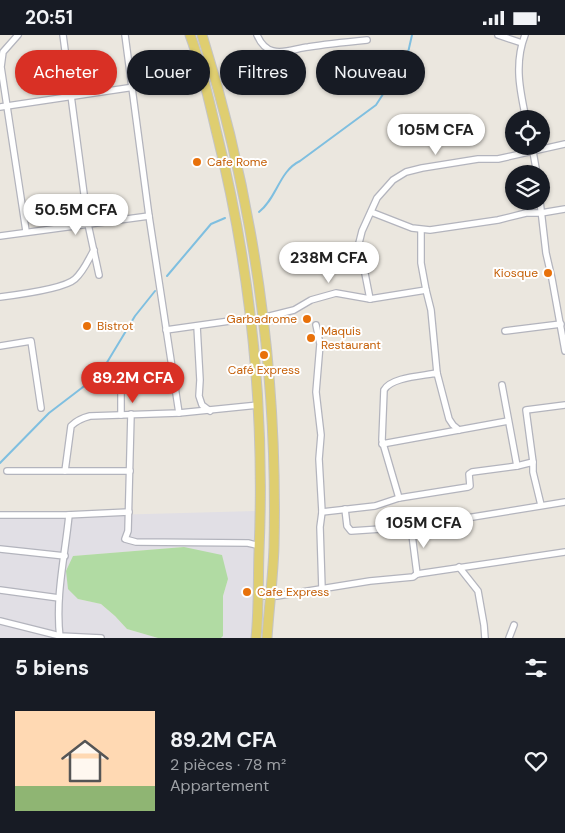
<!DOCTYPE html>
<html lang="fr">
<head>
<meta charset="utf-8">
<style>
	:root { --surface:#171b24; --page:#242831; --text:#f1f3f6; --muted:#9ea1a6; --line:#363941; --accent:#d93025 }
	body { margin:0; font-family:"DM Sans",sans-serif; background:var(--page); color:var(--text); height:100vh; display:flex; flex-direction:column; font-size:19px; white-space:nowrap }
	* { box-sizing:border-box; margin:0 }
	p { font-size:16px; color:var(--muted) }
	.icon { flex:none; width:28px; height:28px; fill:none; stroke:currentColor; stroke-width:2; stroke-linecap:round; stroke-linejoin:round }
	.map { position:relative; height:603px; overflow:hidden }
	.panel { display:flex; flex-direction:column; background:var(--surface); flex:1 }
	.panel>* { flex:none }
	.guide { position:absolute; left:15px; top:15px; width:535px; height:45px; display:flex; gap:10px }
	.tools { position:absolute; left:505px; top:75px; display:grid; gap:10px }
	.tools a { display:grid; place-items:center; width:45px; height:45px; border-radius:50%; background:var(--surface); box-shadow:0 1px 4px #0004; font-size:25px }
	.price { position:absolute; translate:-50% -42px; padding:0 11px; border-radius:18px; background:#fff; color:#222; font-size:16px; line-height:32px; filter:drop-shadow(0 1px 2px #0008) }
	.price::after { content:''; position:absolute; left:50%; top:30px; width:15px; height:11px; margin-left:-8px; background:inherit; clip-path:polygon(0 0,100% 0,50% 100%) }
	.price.active { background:var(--accent); color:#fff }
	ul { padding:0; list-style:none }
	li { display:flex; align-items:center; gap:15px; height:125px; padding:0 15px }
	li+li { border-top:1px solid var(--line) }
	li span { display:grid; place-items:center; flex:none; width:140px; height:100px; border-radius:0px; color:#555 }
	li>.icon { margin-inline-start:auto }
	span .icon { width:60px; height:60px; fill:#fffc; stroke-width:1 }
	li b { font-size:21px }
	h2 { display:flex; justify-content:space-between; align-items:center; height:60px; padding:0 15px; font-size:21px }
	.pill { padding:0 18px; border-radius:22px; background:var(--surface); box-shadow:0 1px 4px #0004; font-size:18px; line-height:45px }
	.pill.active { background:var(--accent); color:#fff }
	.status { display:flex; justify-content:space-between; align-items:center; height:35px; padding:0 25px; background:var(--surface); direction:ltr }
	.status svg { height:14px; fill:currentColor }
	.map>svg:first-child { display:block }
</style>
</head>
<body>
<div class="status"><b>20:51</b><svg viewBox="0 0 49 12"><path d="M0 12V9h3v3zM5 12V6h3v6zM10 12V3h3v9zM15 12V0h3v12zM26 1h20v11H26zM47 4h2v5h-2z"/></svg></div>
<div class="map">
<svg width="565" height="603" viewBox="0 0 565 603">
	<rect width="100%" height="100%" fill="#ebe7df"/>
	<polygon fill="#e1dfe5" points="259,476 255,603 221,603 223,601 223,561 228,544 184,512 74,521 78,564 101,569 115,581 127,594 158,603 0,603 0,483"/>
	<polygon fill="#b1dba3" points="184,512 222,520 228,544 223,561 223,601 221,603 158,603 127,594 115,581 101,569 78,564 68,554 66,536 73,521"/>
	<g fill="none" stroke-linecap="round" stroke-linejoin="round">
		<g stroke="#7fbfe0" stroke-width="2">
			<path d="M259,177C277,163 279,136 300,126L376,70L407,22L412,0"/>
			<polyline points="167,241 211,189 225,183"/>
			<polyline points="0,428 49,378 100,339 135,281 155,256"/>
		</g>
		<defs>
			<g id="street">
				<polyline points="18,0 3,17 1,32 26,196"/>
				<polyline points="63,0 88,189 99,240"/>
				<polyline points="125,0 149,181 179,378"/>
				<path d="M257,0C260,7 265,14 273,16C285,19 297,13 308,12C327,9 347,7 367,5"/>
				<polyline points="498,0 522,8"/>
				<path d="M525,0C514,28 520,56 526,84"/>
				<polyline points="0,72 168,47 202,39"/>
				<polyline points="532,111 537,139"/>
				<polyline points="540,166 546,218 552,244 565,316"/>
				<polyline points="371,177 412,193 430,195 498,185 526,178 541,178 565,174"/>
				<polyline points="421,195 421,228 426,255 370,264 359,208 362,196 377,163 393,145 406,137 422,133 478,124 498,124 565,109"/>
				<polyline points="0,201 149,181"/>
				<polyline points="426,255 431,275 437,338"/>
				<path d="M0,262C16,260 64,254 75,244C84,236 88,225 94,215"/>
				<polyline points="262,283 294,275 311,265 336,258 370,264"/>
				<polyline points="316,290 320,309 316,357 321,400 319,424 322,477 320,492 322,554"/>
				<polyline points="197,291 200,345 199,361 202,370 210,376"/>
				<polyline points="166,295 251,283"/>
				<polyline points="505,296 561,289"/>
				<polyline points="0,311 31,306 41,373"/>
				<polyline points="502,350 517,431"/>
				<polyline points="131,379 128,496 125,504 136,507 248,508 260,511"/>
				<polyline points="121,380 121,335"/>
				<polyline points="382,409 508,386"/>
				<polyline points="533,427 526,375 565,370"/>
				<polyline points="7,436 130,436"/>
				<path d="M65,436L71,391C77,385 82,383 90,381L179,378L258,370"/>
				<path d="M399,463L382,405L384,355C391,342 423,341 437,338L449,384L453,390L459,395"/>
				<polyline points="345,474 347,491 351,496 411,492 565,467"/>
				<polyline points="322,477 375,471 399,463 468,452 470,451 469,439 472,437 517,431 533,427 533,437 541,470"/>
				<polyline points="0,480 66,480 129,477"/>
				<polyline points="411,492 417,539"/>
				<polyline points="0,514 65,521"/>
				<polyline points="459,532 478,556 484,590 485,603"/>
				<polyline points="0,555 59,563"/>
				<polyline points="258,561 277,561 370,546 413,542 417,539 565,517"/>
				<polyline points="0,586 60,601 101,603"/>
				<path d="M60,603C55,562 65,521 69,480"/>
				<polyline points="509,603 514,590"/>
			</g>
			<g id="primary">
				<path d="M190,0C202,32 209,66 217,99C251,235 265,375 259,516C258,545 259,574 256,603"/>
				<path d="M202,0C254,165 278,339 274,512C273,542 269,573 267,603"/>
			</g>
		</defs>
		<use href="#street" stroke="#b3b4bd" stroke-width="8"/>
		<use href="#primary" stroke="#c4c4c4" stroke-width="11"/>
		<use href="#street" stroke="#fff" stroke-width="5.5"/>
		<use href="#primary" stroke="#dfce70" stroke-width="9"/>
	</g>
	<g fill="#e8710a" stroke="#fff" stroke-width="2">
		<circle cx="197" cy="127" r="5"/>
		<circle cx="548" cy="238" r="5"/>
		<circle cx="307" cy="284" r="5"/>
		<circle cx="87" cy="291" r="5"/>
		<circle cx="311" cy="303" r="5"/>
		<circle cx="264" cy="320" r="5"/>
		<circle cx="247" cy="557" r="5"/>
	</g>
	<g text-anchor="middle" stroke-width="4" stroke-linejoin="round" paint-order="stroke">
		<g font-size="12" fill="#c56008" stroke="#fff" text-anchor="start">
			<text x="207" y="131">Cafe Rome</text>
			<text x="538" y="242" text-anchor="end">Kiosque</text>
			<text x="297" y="288" text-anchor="end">Garbadrome</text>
			<text x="97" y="295">Bistrot</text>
			<text x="321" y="300">Maquis<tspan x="321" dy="14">Restaurant</tspan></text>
			<text x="264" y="339" text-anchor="middle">Café Express</text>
			<text x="257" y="561">Cafe Express</text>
		</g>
	</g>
</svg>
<div class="tools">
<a><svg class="icon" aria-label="locate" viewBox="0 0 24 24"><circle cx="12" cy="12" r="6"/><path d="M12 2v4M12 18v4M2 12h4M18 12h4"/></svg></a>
<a><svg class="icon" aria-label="layers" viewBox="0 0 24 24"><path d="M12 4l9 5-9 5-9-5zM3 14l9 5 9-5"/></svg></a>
</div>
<b class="price" style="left:436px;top:121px">105M CFA</b>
<b class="price" style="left:76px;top:201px">50.5M CFA</b>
<b class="price" style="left:329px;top:249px">238M CFA</b>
<b class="price active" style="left:133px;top:369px">89.2M CFA</b>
<b class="price" style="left:424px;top:514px">105M CFA</b>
<div class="guide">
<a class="pill active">Acheter</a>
<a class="pill">Louer</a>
<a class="pill">Filtres</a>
<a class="pill">Nouveau</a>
</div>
</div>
<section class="panel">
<h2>5 biens<svg class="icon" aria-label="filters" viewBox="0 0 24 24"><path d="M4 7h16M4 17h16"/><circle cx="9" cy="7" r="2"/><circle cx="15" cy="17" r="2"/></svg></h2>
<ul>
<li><span style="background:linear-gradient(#ffd9b3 75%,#8fb573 0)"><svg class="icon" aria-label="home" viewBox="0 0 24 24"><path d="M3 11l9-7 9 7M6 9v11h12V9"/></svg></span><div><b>89.2M CFA</b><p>2 pièces · 78 m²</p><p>Appartement</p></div><svg class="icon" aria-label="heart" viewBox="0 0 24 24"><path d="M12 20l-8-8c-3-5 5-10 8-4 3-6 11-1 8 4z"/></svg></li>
</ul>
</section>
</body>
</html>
